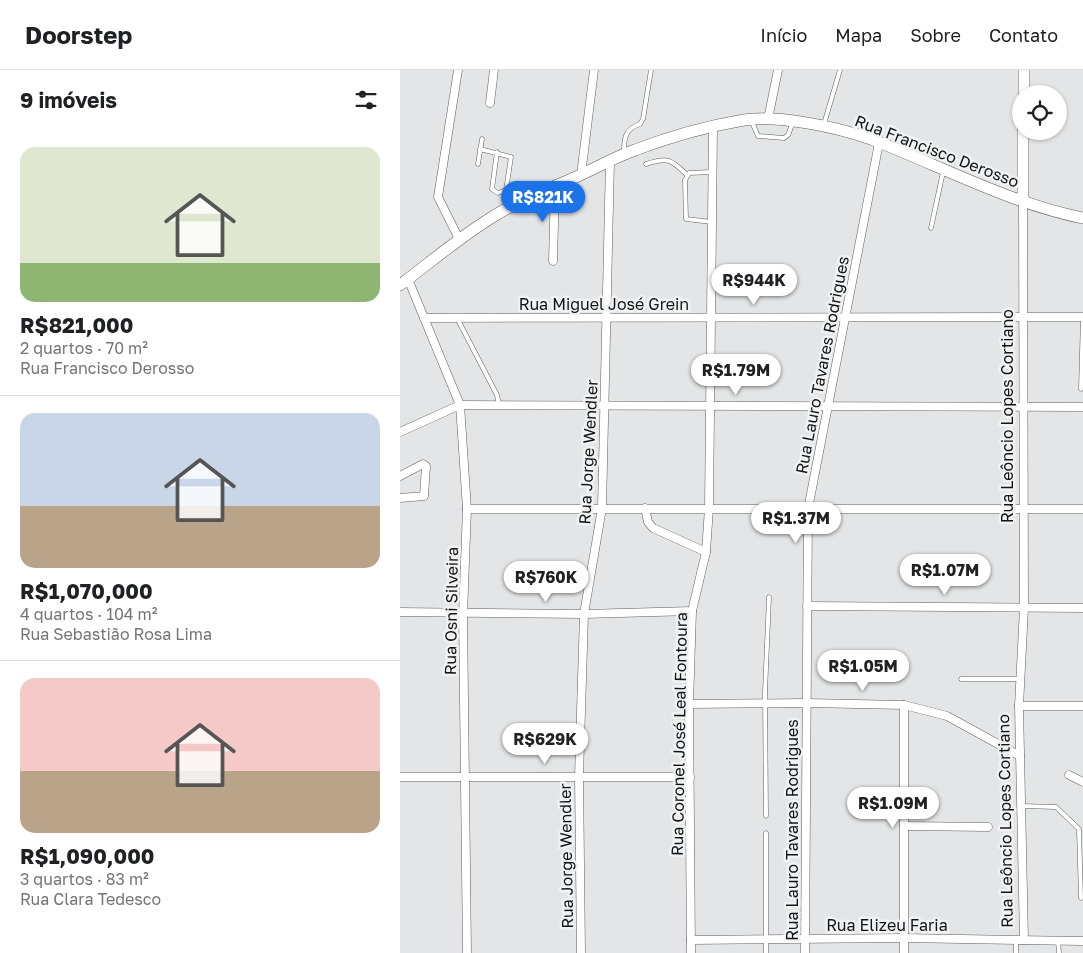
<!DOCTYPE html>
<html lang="pt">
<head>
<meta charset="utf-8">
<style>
	:root { --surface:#fff; --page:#f2f2f2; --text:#202124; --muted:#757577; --line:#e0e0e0; --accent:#1a73e8 }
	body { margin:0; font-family:"Golos Text",sans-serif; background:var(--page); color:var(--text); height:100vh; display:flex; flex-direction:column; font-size:19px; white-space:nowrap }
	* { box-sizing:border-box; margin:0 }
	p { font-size:16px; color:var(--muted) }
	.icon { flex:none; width:28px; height:28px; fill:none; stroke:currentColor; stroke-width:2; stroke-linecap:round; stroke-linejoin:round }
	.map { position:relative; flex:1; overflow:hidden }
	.side { display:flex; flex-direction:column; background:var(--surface); width:400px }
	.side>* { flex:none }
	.tools { position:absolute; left:612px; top:15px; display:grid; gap:10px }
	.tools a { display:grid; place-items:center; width:55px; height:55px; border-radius:50%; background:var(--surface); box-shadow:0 1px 4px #0004; font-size:25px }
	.price { position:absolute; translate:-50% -42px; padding:0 11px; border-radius:18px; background:#fff; color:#222; font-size:16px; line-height:32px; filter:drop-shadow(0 1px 2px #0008) }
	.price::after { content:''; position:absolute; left:50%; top:30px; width:15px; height:11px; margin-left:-8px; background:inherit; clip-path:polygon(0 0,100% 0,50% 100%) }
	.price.current { background:var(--accent); color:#fff }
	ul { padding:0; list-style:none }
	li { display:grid; align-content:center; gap:10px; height:265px; padding:0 20px }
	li+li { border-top:1px solid var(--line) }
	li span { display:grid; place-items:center; height:155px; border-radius:15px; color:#555 }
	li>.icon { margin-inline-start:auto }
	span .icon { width:90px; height:90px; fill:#fffc; stroke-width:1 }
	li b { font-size:21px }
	h2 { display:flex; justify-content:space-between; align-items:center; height:60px; padding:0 20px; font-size:21px }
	header { display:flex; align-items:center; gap:30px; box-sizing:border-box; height:70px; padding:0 25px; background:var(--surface); border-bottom:1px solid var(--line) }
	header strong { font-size:24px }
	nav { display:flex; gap:28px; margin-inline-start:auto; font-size:18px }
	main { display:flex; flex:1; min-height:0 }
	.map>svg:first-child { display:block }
</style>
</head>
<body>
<header>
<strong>Doorstep</strong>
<nav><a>Início</a><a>Mapa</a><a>Sobre</a><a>Contato</a></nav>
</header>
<main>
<section class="side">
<h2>9 imóveis<svg class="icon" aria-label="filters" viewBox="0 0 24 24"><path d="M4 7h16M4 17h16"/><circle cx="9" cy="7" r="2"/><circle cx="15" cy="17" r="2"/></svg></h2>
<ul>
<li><span style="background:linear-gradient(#dfe7d0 75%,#8fb573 0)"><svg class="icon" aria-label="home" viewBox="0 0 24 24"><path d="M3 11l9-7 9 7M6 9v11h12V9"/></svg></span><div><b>R$821,000</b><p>2 quartos · 70 m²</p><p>Rua Francisco Derosso</p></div></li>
<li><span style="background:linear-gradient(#c9d6e8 60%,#b9a48a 0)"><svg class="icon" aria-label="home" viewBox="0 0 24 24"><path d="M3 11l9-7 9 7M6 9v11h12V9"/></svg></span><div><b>R$1,070,000</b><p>4 quartos · 104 m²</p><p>Rua Sebastião Rosa Lima</p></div></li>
<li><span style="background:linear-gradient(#f6c9c9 60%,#b9a48a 0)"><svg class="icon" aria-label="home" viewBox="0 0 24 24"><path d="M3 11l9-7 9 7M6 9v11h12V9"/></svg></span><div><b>R$1,090,000</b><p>3 quartos · 83 m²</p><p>Rua Clara Tedesco</p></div></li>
</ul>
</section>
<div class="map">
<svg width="683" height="883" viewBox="0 0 683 883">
	<rect width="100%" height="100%" fill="#e4e5e7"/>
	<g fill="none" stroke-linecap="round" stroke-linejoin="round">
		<defs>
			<g id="lane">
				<polyline points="352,52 358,66 384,68 388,65 393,52"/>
				<polyline points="424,54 440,0"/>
				<polyline points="80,79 111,87 106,120 108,135"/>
				<polyline points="97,82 92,119 98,123 106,120"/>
				<path d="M224,82C224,68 225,59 240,54L243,49L251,0"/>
				<polyline points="78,94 82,69"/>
				<path d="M246,94C268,87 271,89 287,105"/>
				<polyline points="312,152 286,149 285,110 289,103 312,102"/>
				<polyline points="531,158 543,102"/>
				<polyline points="57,248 97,325 99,335"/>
				<polyline points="681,319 683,247"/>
				<polyline points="561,609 620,609"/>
				<polyline points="622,736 656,737 679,759 681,828"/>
				<polyline points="366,746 365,622 369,527"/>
				<polyline points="658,870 659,883"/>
				<polyline points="366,883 366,763"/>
				<polyline points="616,883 616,870"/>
			</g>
			<g id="street">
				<polyline points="58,0 38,127 59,169"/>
				<polyline points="90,33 94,0"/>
				<polyline points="368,49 378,0"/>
				<polyline points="181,105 194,0"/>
				<polyline points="623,132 624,538 619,636 624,870"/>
				<polyline points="153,191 155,116"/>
				<polyline points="8,209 60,335 67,439 63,544 67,883"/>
				<polyline points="24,248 683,247"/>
				<polyline points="0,362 60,335 683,337"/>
				<polyline points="0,406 23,394 26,396 24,426 0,428"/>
				<polyline points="245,438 248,452 253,458 306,482"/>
				<polyline points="67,439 683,439"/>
				<polyline points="407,536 683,538"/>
				<polyline points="0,542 184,544 292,541"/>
				<polyline points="289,634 407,633 504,635 547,646 620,686"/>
				<polyline points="619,636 683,636"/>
				<polyline points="669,705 683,712"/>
				<polyline points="0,707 290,707"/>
				<polyline points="504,756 588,757"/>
				<polyline points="291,870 504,868 683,871"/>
				<polyline points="181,883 179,706 184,544 202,438 210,91"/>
				<polyline points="291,883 289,634 292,541 306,482 309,438 313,57"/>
				<polyline points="405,883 408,439 479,73"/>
				<polyline points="504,883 504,635"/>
			</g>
			<g id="secondary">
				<polyline points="624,24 624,0"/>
				<polyline points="623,132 623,61"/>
				<path d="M0,215C31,192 61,166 94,146C120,130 149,119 176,107C196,98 215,87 235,80C269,67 308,56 344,50C381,45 436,57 471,69C541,96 609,133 683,148"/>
			</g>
		</defs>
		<use href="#lane" stroke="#5d5e5f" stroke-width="5"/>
		<use href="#street" stroke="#5d5e5f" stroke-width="9"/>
		<use href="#secondary" stroke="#5d5e5f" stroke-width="12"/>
		<use href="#lane" stroke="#fff" stroke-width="4"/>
		<use href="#street" stroke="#fff" stroke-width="8"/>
		<use href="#secondary" stroke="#fff" stroke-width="11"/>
	</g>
	<g text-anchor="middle" stroke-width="5" stroke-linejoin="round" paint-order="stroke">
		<g font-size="16" fill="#131414" stroke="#f1f2f4">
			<text transform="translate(537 81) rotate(21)" y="6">Rua Francisco Derosso</text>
			<text x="204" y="240">Rua Miguel José Grein</text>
			<text transform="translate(422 295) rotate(-79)" y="6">Rua Lauro Tavares Rodrigues</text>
			<text transform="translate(607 346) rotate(-90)" y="6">Rua Leôncio Lopes Cortiano</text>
			<text transform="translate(188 382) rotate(-87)" y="6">Rua Jorge Wendler</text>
			<text transform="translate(51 541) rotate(-89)" y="6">Rua Osni Silveira</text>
			<text transform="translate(279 664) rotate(-89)" y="6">Rua Coronel José Leal Fontoura</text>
			<text transform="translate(605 751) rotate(-91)" y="6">Rua Leôncio Lopes Cortiano</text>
			<text transform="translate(392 760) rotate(-90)" y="6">Rua Lauro Tavares Rodrigues</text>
			<text transform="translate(166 786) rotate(-91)" y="6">Rua Jorge Wendler</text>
			<text x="487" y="861">Rua Elizeu Faria</text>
		</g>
	</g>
</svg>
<div class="tools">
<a><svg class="icon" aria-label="locate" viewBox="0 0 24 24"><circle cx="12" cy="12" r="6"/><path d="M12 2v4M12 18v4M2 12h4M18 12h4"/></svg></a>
</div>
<b class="price current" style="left:143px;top:153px">R$821K</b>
<b class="price" style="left:354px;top:236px">R$944K</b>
<b class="price" style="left:336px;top:326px">R$1.79M</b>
<b class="price" style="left:396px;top:474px">R$1.37M</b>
<b class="price" style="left:545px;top:526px">R$1.07M</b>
<b class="price" style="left:146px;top:533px">R$760K</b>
<b class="price" style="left:463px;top:622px">R$1.05M</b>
<b class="price" style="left:145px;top:695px">R$629K</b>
<b class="price" style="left:493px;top:759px">R$1.09M</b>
</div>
</main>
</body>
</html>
